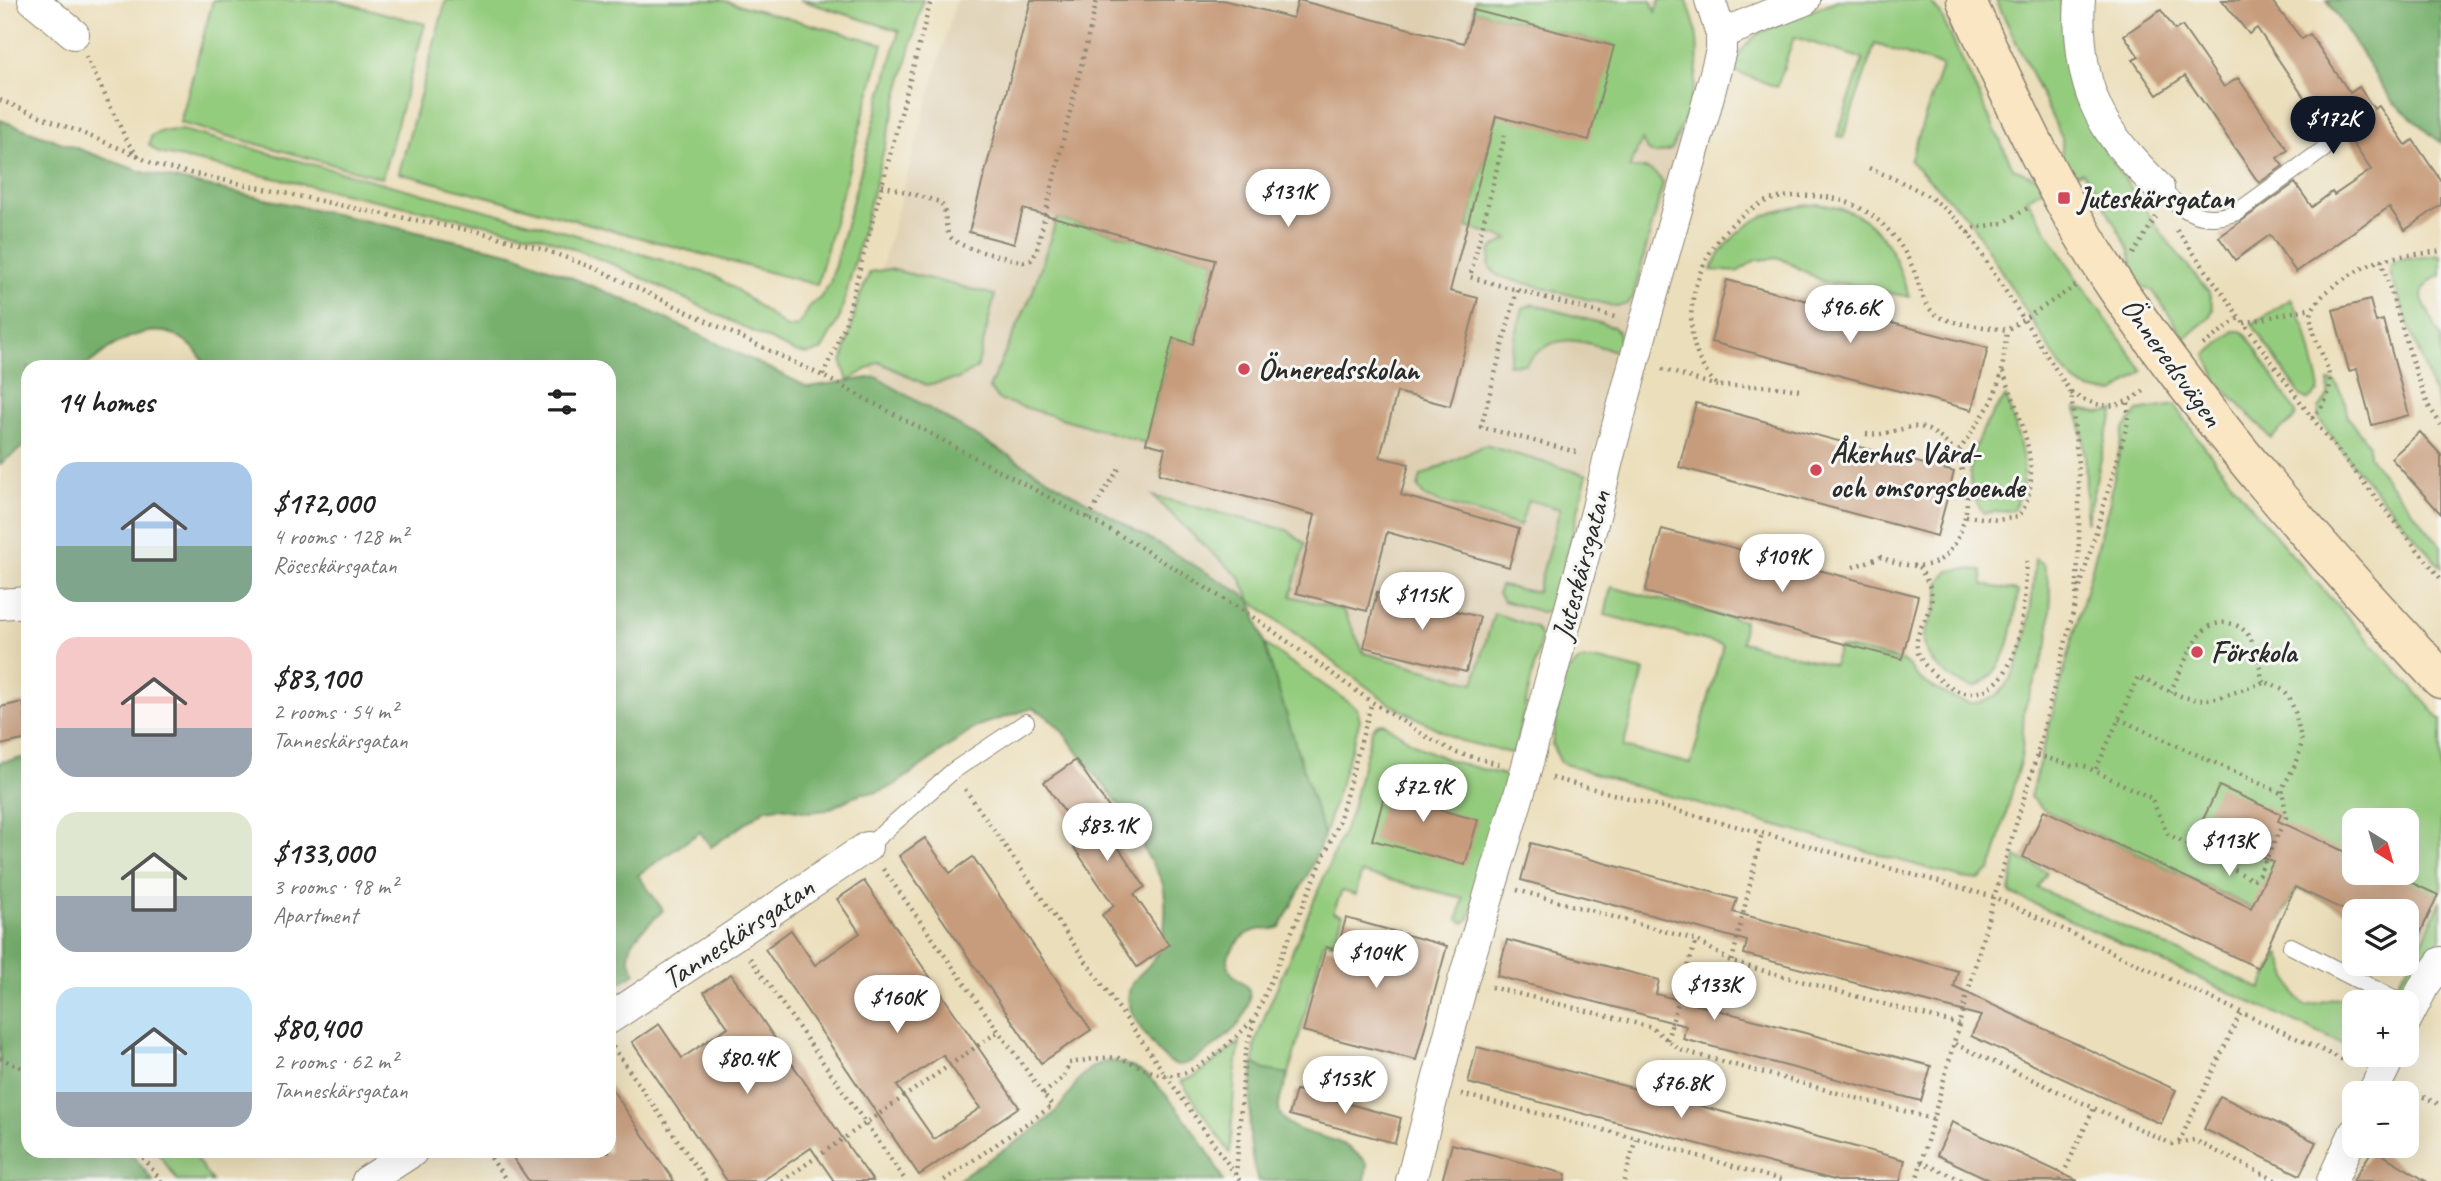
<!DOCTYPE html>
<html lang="en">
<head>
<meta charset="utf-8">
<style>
	:root { --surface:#fff; --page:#f6f6f6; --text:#222; --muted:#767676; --accent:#111827 }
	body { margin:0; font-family:Caveat,sans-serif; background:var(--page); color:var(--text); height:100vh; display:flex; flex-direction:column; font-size:26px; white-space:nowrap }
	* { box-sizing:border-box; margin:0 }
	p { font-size:23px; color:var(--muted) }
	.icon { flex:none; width:38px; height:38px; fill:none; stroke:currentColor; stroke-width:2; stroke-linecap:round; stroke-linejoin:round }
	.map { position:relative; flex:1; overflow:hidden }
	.details { position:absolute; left:21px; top:360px; width:595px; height:798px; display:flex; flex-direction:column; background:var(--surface); border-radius:21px; box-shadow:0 7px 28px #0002 }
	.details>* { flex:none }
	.needle { width:46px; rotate:143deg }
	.tools { position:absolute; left:2342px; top:808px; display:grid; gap:14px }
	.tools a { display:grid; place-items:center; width:77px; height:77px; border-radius:14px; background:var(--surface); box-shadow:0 7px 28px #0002; font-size:35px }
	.price { position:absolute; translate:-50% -60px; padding:0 16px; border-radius:24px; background:#fff; color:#222; font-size:23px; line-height:46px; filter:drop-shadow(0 2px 4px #0008) }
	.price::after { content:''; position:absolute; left:50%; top:42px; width:21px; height:16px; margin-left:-10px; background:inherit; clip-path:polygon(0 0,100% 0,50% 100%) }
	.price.active { background:var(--accent); color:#fff }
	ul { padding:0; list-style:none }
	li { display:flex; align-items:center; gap:21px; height:175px; padding:0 35px }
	li span { display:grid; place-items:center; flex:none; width:196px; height:140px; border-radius:21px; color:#555 }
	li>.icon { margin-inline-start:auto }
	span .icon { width:84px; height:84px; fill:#fffc; stroke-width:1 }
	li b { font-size:30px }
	h2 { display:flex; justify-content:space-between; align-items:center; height:84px; padding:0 35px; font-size:30px }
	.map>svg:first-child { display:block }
</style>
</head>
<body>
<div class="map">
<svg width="2441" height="1181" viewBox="0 0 2441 1181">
	<rect width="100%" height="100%" fill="#f6f6f2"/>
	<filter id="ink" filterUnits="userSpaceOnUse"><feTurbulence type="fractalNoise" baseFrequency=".0143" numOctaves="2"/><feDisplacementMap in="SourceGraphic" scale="14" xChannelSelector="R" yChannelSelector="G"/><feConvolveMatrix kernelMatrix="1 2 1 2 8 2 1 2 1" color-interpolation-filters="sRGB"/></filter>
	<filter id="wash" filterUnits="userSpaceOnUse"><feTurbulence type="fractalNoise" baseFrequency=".00686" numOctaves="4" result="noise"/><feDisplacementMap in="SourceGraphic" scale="28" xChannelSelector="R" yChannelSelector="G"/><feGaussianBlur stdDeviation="1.57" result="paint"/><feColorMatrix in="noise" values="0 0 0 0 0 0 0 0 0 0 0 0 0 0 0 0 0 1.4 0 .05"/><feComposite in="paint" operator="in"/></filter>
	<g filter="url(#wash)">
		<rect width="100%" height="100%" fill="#ebdeba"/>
		<polygon fill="#decfb1" points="956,0 1683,0 1697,37 1696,83 1587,475 1555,602 1541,638 1514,754 1458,740 1390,704 1241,593 876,377 865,360 860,345"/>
		<g fill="#94cc7e" stroke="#607c54" stroke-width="2" fill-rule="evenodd">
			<polygon points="213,0 335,0 425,24 382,178 180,123"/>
			<polygon points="446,0 721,0 883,44 817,285 399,173"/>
			<polygon points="800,0 923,0 840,317 821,351 808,354 795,352 617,266 544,237 159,153 149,145 151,136 162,131 182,130 549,227 713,275 737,290 787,328 798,326 811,305 820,298 830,283 899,31"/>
			<path d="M1475,0H1651L1655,12L1660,0H1687C1690,12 1696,25 1697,38C1701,79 1688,114 1671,150L1654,154L1647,150L1642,140L1629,168C1644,168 1654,168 1663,183L1633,297L1627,304L1617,307L1498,276L1489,266L1491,249L1508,239L1467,227L1496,116L1613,46L1473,10Z"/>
			<path d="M1837,0H1929L1940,13L2013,168L2042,180L2047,187L2027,199L2075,276L2143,371L2114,393C2087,391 2078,388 2061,367L1968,218L1910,161L1942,66L1875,44L1843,138L1837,136L1863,59L1794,37L1777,87L1730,70L1740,52L1757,34Z"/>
			<path d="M1996,0H2061L2066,57L2078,98L2094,134L2163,235L2209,293L2213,309L2209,318L2185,338L2153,291L2127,279L2121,271L2132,264L2130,251L2090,180L2082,172L2064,179C2056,162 2064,155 2062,138Z"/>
			<path d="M1820,204C1832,207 1847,209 1857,215C1888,232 1899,265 1909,297L1840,283H1826L1780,258L1756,260L1737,272L1711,270C1735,222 1768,208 1820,204Z"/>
			<polygon points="1057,218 1215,260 1193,344 1173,339 1146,443 999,400 989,388 1032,294"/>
			<polygon points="2441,255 2441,276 2433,279 2423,289 2422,299 2441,338 2441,412 2390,273 2390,266 2399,260"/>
			<polygon points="890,269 995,295 977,368 958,379 926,385 879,362 848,381 842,363 858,301 870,272"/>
			<polygon points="2291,299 2305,327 2319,384 2318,392 2308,400 2301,396 2252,324"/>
			<path d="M1533,304L1614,327L1618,332L1622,353C1580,341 1557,328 1525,364L1508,365L1523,308Z"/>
			<polygon points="2234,331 2241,331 2246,334 2296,413 2295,418 2271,438 2217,381 2206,355"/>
			<polygon points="2329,381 2334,381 2344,398 2348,417 2369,445 2369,455 2378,469 2441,546 2441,567 2350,461 2318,418 2319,409 2328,396"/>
			<path d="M2006,397C2017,433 2035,476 2013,510L1984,513C1953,476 1979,428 2006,397Z"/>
			<path d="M2175,405C2252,519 2350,618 2441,720V888L2416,943L2406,939V912H2354V914L2297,888L2280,921L2044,810L2030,797L2109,505L2123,430L2138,411ZM2354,821H2406V873H2354Z"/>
			<path d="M2075,408L2098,413L2115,411L2107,433L2086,523C2085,489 2089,439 2075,408Z"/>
			<polygon points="1485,445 1587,475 1555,602 1549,610 1542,612 1503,601 1498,593 1500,586 1537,592 1560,509 1528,500 1520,526 1426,498 1418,487 1421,476"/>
			<polygon points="1153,496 1287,530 1305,544 1291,596 1343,610 1364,653 1474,683 1494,613 1535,627 1541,638 1514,754 1458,740 1390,704 1251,601 1240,577 1202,544"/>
			<path d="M2035,559L2044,564L2051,594L2048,644L2024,710L2022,754L1991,870L1979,880L1962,878L1641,788L1561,763L1552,745L1559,700L1565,674L1580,660H1599L1644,671L1623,747L1691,764L1723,645L1605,615L1611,587L1744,621L1742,642L1833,665L1839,647C1853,650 1897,657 1907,664C1911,667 1913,673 1917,676C1927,685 1957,702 1970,703C2028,706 2032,599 2035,559Z"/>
			<path d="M1966,569L1982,570L1983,585L2018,591C2013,626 2011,669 1975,687C1953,684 1921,661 1924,635C1925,630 1929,624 1931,619C1937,606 1940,596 1939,582L1949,571Z"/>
			<polygon points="1263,643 1357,708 1360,720 1324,836"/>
			<polygon points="1383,723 1421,748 1451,761 1508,776 1469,919 1464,923 1458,920 1463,898 1361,873 1356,895 1342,891 1333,912 1343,915 1334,943 1324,942 1289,1074 1265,1070 1254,1063 1255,1044 1266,1013 1350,816 1372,730 1377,724"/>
			<path d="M2016,856L2047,872L2038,888L2261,989L2279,953L2295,995L2306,1006C2331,1000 2347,992 2372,1003H2354V1049L2010,893Z"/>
			<polygon points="2441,900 2441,938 2411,981 2404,986 2396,985 2421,945"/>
			<polygon points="1240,1042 1235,1074 1230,1153 1181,1081 1196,1076"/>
			<polygon points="157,1152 191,1152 212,1181 178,1181"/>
		</g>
		<g fill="#77b06d" stroke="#516e4c" stroke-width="2">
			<polygon points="2327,0 2441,0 2441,143 2392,101"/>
			<path d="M0,120L142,172L513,253L637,305L808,387L876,377L1241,593L1251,601L1324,836L1308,874L1280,927C1272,931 1266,928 1257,930C1243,933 1235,946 1227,957C1228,986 1253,976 1249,1000C1248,1007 1244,1018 1239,1024C1228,1036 1195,1065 1178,1065C1163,1064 1136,1024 1131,1010C1118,976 1156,972 1162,943C1165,926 1167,902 1163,885C1161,876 1153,866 1148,857C1141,843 1135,828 1127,815C1116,799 1102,784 1090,769C1073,747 1059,720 1033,708L978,726L893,786L874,793H861L827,810L809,812L780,807L766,809L711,847L700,832L638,875L663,910C652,923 628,938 629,956C629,961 633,968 635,973L609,990V368L204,367L205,364C181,322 145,325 108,349C102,353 88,366 82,367C69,371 43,367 28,368V443L0,464Z"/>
			<polygon points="28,757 28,1152 130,1152 153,1181 0,1181 0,762"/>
			<path d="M1109,1061C1120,1062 1130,1065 1140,1071C1166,1087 1211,1152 1223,1181H958L964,1175C991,1157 1034,1134 1055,1112C1076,1091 1076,1068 1109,1061Z"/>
			<path d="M1254,1063L1265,1070L1289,1074C1286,1083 1280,1095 1279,1105C1277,1131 1319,1134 1336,1141C1348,1146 1358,1154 1367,1163L1365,1181H1258C1245,1143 1250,1103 1254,1063Z"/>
		</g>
		<g id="blocks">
			<g fill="#c79c7b" fill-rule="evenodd">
				<polygon points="1031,0 1223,0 1293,18 1298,0 1464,43 1473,10 1614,46 1589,140 1496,116 1450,291 1478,298 1450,406 1397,392 1380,457 1409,464 1401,495 1519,529 1509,567 1387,532 1367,611 1296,593 1315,515 1159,474 1165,448 1146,443 1173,338 1193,344 1215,260 1023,209 1014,244 969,232"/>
				<polygon points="2222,0 2271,0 2302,39 2310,34 2350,93 2359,87 2374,109 2379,106 2406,145 2413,140 2441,181 2441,205 2405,230 2389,207 2296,272 2270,235 2235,260 2219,237 2295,183 2312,207 2332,192 2334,195 2371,170 2326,104 2314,112 2257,28 2249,34"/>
				<polygon points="2161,10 2175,30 2182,26 2224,87 2238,78 2288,150 2277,158 2283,166 2259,183 2185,76 2157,95 2133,60 2139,57 2124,35"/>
				<polygon points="1727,280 1988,348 1972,410 1711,342"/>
				<polygon points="2370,300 2376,322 2383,320 2409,415 2372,425 2357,369 2349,371 2333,310"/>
				<polygon points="1696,403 1954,472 1937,536 1679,467"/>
				<polygon points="2420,432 2441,455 2441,514 2391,458"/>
				<polygon points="1662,529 1918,596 1902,659 1645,592"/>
				<polygon points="1377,592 1480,617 1466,672 1364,647"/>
				<polygon points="23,702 28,739 0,745 0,707"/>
				<polygon points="1076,760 1116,818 1104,826 1145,887 1134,894 1169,945 1137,967 1102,915 1114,906 1073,846 1083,839 1044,782"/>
				<polygon points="1389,779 1444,793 1440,810 1478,820 1465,865 1372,840"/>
				<polygon points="2219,786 2281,814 2278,821 2354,856 2354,873 2391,873 2438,895 2406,964 2406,912 2348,912 2295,887 2258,968 2023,857 2044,810 2251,908 2273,862 2199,828"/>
				<polygon points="925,838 950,873 973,857 1091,1030 1041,1063 899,856"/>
				<polygon points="1531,843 1737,899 1733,912 1958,971 1954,987 2176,1090 2161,1124 1971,1036 1981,1016 1744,954 1747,941 1521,880"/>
				<path d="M864,881L1019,1107L919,1175L765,949L791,930L815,965L860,933L837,899ZM943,1055L980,1108L934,1139L897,1086Z"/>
				<polygon points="1346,918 1447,946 1416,1060 1303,1031 1326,947 1337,950"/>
				<polygon points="1507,940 1659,980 1656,994 1931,1066 1921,1101 1683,1039 1686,1026 1497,976"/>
				<polygon points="731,974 848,1146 873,1181 834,1181 811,1148 762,1181 727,1181 632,1042 659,1024 682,1058 728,1027 704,992"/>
				<polygon points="1477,1047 1905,1160 1900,1181 1838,1181 1468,1083"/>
				<polygon points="609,1085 674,1181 529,1181 509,1152 609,1152"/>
				<polygon points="1296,1090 1401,1118 1395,1143 1289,1115"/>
				<polygon points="2220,1096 2316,1142 2300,1175 2204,1129"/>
				<polygon points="1952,1122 2078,1181 1992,1181 1937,1155"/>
				<polygon points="1452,1144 1566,1174 1565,1181 1442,1181"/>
				<polygon points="2373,1149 2426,1181 2353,1181"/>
			</g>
		</g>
	</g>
	<g filter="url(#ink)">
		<use href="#blocks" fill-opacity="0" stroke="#8b8472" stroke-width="2"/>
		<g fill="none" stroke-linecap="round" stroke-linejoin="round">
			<defs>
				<g id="lane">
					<path d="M2159,188C2185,212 2202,225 2237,212L2324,149"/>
					<polyline points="867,847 953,771 1026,722"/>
					<polyline points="2291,946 2402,1003"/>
				</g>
				<g id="street">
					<polyline points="33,0 74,34"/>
					<polyline points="1710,0 1721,34"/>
					<path d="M2080,0C2078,19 2080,35 2082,54C2090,116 2117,145 2159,188"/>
					<polyline points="0,604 28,602"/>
					<polyline points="609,1019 867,847"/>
					<polyline points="2406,1021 2424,986 2441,962"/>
					<polyline points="2372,1094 2391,1055"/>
					<polyline points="367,1181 412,1152"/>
					<polyline points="1411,1181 1463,981 1521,788 1596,512 1608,460 1644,325 1704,115 1721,50 1721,34 1805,0"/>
					<polyline points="2332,1181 2354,1133"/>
				</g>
				<path id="secondary" d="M1966,0C2011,97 2056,198 2116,287C2212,428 2325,555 2441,679"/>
			</defs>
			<use href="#lane" stroke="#8b8472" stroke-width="18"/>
			<use href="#street" stroke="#8b8472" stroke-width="32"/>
			<use href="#secondary" stroke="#8b8472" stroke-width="41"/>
			<g stroke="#8b8472" stroke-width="4.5" stroke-dasharray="2 5" stroke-linecap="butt">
				<polyline points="86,56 128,143 139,157 158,166 358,209 488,234 542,249 597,269 823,376 1132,542 1259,621 1372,702 1427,737 1457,753 1499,764"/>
				<polyline points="0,100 139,156"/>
				<polyline points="1505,135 1470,277 1618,318"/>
				<path d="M1869,168C1913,187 1935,194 1967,231L2071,393L2079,474V540L2076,601L2037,755L1994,897L1916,1181"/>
				<path d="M882,185L940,202C948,212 944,222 948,233C953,249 1007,257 1023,262L1031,260L1036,253L1097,0"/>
				<polyline points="2177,230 2312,418 2441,579"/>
				<polyline points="1968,233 1975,228 2003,223 2031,206"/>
				<polyline points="2133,254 2156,217"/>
				<polyline points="2381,260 2415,369 2428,405 2441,425"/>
				<polyline points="1517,290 1481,427 1580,453"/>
				<polyline points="2244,323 2311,308"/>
				<polyline points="2203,345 2240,317"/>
				<polyline points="1662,369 1717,386"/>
				<polyline points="823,375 845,325 931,0"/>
				<path d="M1799,390L1770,386H1718C1664,334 1698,233 1762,203C1777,196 1798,195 1814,196C1865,198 1899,231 1916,276C1920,288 1923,305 1935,314C1950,325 1988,327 2007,330L2077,285"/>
				<path d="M2071,393C2104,411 2118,410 2148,388"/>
				<path d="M2312,418C2350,380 2316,359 2311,319C2308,296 2363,265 2382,260C2401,255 2422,254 2441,251"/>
				<path d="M1866,434C1882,436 1896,430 1911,427C1929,424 1946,442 1957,454"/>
				<path d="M1966,516L1998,520L2018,517C2048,481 2018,410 2003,372"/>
				<polyline points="1088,518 1121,465"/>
				<path d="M1853,567L1881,557C1916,572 1947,571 1961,530C1965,519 1967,509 1967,497C1966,483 1961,468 1957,454L1993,400L2002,371L2007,330"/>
				<path d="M1919,567C1923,574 1929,583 1931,591C1936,612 1911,630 1918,653C1922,666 1944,685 1956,690C1964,694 1973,694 1982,691C2024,677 2024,597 2027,560"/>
				<polyline points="2078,594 2128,422 2128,402"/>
				<path d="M2170,692C2179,675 2189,648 2202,633C2207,626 2217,622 2226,623C2256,625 2257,660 2263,683"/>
				<polyline points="2119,719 2283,794 2286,817 2259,874 2253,880 2168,834 2151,798 2095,771 2138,677 2183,697 2199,700 2217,698 2266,682 2283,690 2289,697 2295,712 2302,742 2297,761 2282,789 2283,794"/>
				<polyline points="2037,755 2071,765 2082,765 2095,771"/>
				<polyline points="1552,778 1762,833 1994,897 2354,1065"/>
				<polyline points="965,789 1240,1181"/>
				<polyline points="883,869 1052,1106 943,1181"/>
				<polyline points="1517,890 1696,940 1732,962 1960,1025"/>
				<polyline points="750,958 906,1181"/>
				<polyline points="1732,961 1762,833"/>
				<polyline points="1491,987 1651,1027 1680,1050 1933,1119"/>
				<polyline points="1667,1040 1696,940"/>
				<polyline points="1955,1044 2172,1144 2194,1140 2277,1181"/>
				<polyline points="613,1047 706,1181"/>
				<polyline points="0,1058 28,1071"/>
				<polyline points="2404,1088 2441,1105"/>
				<path d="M1043,1094L1064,1077L1069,1063C1084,1061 1103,1056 1118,1058C1133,1061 1148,1073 1164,1075C1197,1079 1233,1040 1254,1019"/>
				<polyline points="1461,1094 1636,1138 1784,1181"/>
				<polyline points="2179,1142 2241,1012"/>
				<polyline points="139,1152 161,1181"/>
				<polyline points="487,1152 507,1181"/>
				<polyline points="1921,1162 1963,1181"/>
				<polyline points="1236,1175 1245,1053 1255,1018 1339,821 1372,702"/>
				<polyline points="782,1181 999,1031"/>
				<polyline points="1624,1181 1636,1138"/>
				<polyline points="2060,1181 2094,1108"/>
			</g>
			<use href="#lane" stroke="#fff" stroke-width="16"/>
			<use href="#street" stroke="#fff" stroke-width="30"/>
			<use href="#secondary" stroke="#fbe6c4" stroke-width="38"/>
		</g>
	</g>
	<g fill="#d1495b" stroke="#f6f6f2" stroke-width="2.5">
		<rect x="2057" y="191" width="14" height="14" rx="3.5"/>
		<circle cx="1244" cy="369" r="7"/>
		<circle cx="1816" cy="470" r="7"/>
		<circle cx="2197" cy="652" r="7"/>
	</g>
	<g text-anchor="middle" stroke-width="6" stroke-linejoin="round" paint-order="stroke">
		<g font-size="30" font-weight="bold" fill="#2b2b2b" stroke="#f6f6f2" text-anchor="start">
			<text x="2078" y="208">Juteskärsgatan</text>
			<text x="1258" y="379">Önneredsskolan</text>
			<text x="1830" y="463">Åkerhus Vård-<tspan x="1830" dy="34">och omsorgsboende</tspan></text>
			<text x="2211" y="662">Förskola</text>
		</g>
		<g font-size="30" fill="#2b2b2b" stroke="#f6f6f2">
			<text transform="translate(2172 362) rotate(54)" y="10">Önneredsvägen</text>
			<text transform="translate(1581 565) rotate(-75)" y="10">Juteskärsgatan</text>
			<text transform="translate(738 933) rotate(-34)" y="10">Tanneskärsgatan</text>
		</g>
	</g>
</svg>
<div class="tools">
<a><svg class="needle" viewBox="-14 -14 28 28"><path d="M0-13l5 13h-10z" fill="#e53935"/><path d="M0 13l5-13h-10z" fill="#767676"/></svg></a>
<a><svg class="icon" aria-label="layers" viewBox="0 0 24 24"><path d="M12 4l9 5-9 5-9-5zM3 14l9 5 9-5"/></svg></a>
<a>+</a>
<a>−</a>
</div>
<b class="price active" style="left:2333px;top:156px">$172K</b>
<b class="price" style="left:1288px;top:229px">$131K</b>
<b class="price" style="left:1850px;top:345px">$96.6K</b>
<b class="price" style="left:1782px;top:594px">$109K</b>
<b class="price" style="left:1422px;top:632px">$115K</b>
<b class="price" style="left:1423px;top:824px">$72.9K</b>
<b class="price" style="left:1107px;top:863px">$83.1K</b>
<b class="price" style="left:2229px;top:878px">$113K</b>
<b class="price" style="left:1376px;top:990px">$104K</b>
<b class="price" style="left:1714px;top:1022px">$133K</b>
<b class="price" style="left:897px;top:1035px">$160K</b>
<b class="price" style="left:747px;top:1096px">$80.4K</b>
<b class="price" style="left:1345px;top:1116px">$153K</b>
<b class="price" style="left:1681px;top:1120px">$76.8K</b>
<section class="details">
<h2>14 homes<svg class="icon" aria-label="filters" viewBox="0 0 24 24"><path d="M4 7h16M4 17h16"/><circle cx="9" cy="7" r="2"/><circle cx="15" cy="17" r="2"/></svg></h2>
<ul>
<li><span style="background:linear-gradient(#a9c7e8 60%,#7fa58c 0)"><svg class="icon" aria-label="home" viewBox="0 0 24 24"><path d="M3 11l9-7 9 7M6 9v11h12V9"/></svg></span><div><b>$172,000</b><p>4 rooms · 128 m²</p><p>Röseskärsgatan</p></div></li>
<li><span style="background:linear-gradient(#f6c9c9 65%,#9aa5b1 0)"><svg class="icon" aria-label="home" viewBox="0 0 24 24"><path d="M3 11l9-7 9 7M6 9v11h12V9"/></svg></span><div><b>$83,100</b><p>2 rooms · 54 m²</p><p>Tanneskärsgatan</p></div></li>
<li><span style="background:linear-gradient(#dfe7d0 60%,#9aa5b1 0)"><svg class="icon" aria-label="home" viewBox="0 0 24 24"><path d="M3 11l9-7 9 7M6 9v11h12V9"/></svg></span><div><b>$133,000</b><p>3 rooms · 98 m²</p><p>Apartment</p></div></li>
<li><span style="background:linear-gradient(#bfe0f5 75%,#9aa5b1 0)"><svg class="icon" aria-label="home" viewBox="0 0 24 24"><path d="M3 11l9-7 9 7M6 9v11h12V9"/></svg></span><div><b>$80,400</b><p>2 rooms · 62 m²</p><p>Tanneskärsgatan</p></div></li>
</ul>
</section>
</div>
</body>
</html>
